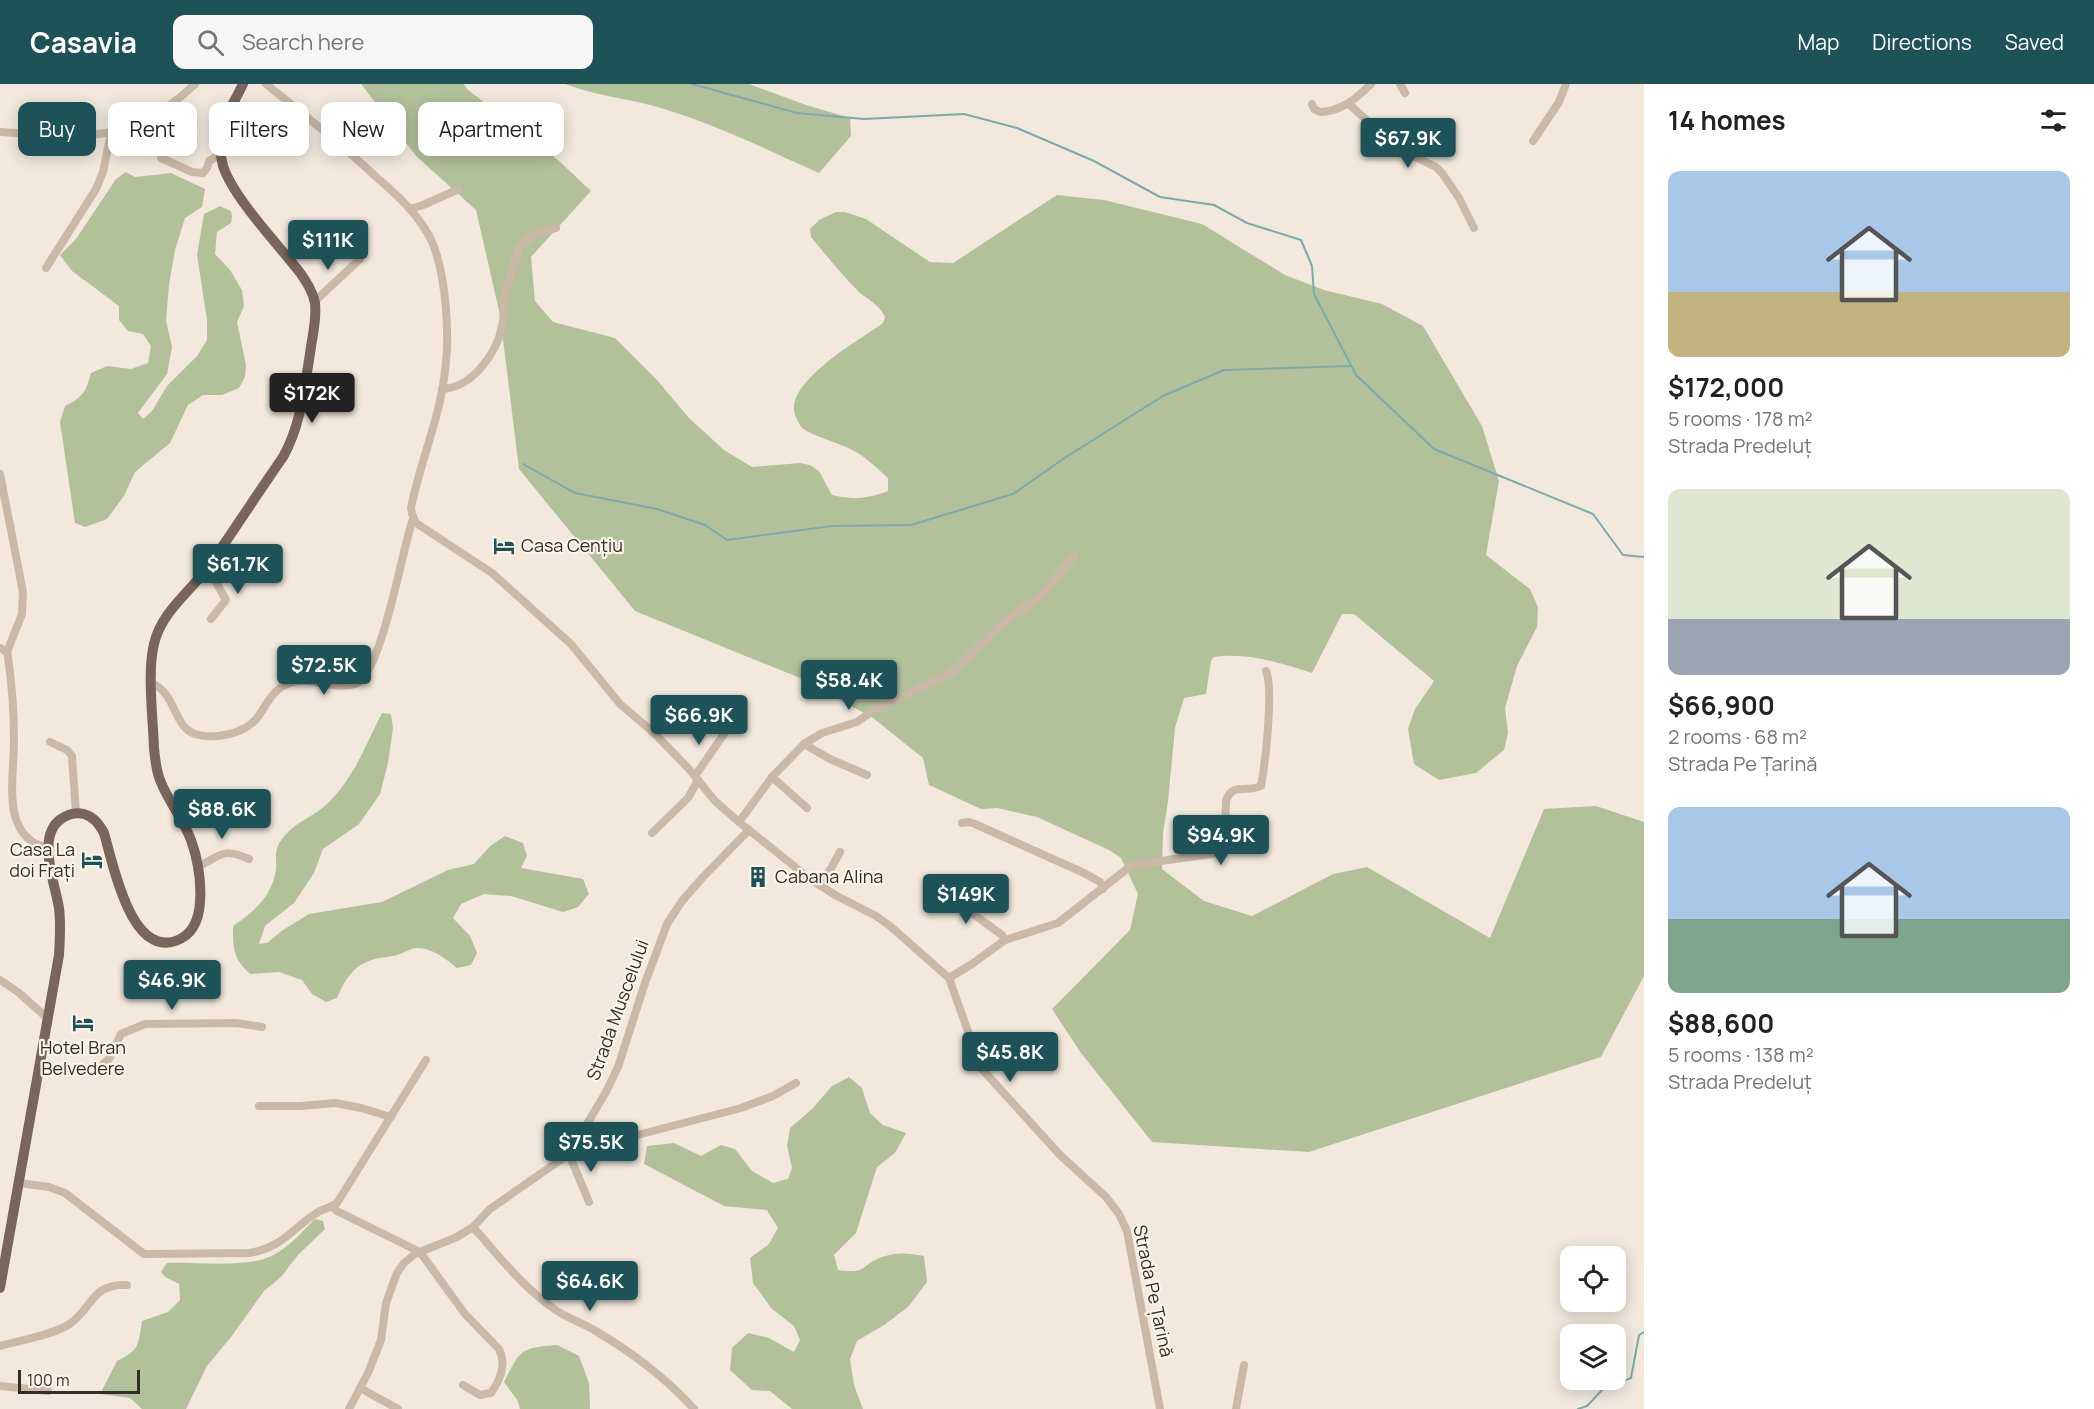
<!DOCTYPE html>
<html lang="en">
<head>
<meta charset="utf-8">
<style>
	:root { --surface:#fff; --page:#f6f6f6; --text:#222; --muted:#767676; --accent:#1d5259 }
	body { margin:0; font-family:Manrope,sans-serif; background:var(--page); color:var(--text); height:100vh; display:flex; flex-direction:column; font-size:22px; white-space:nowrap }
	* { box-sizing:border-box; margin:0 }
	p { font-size:20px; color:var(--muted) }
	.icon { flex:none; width:33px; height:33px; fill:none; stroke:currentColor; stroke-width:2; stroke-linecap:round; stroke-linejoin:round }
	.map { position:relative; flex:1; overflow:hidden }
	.details { display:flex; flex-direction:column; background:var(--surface); width:450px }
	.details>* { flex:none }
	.top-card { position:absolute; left:18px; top:18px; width:570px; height:54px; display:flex; gap:12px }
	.controls { position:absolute; left:1560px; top:1162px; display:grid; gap:12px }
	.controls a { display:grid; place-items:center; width:66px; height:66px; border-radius:12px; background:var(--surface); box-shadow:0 3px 15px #0003; font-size:30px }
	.scale { position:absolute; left:18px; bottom:15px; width:122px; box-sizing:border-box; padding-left:6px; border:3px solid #372d28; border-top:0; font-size:16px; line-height:21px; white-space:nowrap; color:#372d28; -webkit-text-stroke:4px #faf3e8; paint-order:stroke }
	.price { position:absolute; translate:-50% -51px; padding:0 14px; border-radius:6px; background:var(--accent); color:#fff; font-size:20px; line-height:39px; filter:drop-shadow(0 2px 3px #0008) }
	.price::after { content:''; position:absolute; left:50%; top:36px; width:18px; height:14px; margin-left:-9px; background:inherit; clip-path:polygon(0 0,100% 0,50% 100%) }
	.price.active { background:#222; color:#fff }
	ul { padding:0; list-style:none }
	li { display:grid; align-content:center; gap:12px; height:318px; padding:0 24px }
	li span { display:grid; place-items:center; height:186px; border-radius:12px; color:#555 }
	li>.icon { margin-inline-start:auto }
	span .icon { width:108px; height:108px; fill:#fffc; stroke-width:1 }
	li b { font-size:26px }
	h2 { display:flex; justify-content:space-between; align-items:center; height:72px; padding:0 24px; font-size:26px }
	.pill { padding:0 21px; border-radius:12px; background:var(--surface); box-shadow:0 3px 15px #0003; font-size:21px; line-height:54px }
	.pill.active { background:var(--accent); color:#fff }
	header { display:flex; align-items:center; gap:36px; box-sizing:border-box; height:84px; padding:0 30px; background:var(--accent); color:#fff }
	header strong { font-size:28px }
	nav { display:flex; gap:33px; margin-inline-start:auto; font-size:21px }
	.search { width:420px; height:54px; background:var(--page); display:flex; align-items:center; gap:15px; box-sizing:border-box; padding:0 21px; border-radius:12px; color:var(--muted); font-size:22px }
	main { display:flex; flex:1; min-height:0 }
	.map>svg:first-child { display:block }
</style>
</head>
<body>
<header>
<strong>Casavia</strong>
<div class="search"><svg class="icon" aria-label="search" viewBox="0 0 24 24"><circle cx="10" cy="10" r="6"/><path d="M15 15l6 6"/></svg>Search here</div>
<nav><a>Map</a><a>Directions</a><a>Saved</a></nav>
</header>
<main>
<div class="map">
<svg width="1644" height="1325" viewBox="0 0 1644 1325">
	<rect width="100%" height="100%" fill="#f2e9dc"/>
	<g fill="#b3c19b">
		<path d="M361,0H464L467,5L558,76L591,107L531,173L535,217L553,238L615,254L657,296L689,334L724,366L752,383L800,379L810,381L819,387L832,411C852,416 868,415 888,407V394C878,385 868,375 856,368C840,359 821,355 805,346C801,344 799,340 797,335C777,302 861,255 883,239L885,233C879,220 868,216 858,207C841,190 826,171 811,153L810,145L819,136L836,128H845L866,135L930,178L953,179L1057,111L1104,116L1202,140L1285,191L1324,206L1382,220L1423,242L1482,342L1499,397L1486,471L1530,505L1538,523L1537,543L1517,582L1505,624L1508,649L1504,666L1476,689L1439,696L1414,680L1408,645L1415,625L1434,597L1354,530H1342L1312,589C1281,579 1248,568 1214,573L1211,577L1206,610L1184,614L1175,644L1168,717L1163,749L1162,785L1204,817L1252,832L1333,790L1367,783L1490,854L1544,725L1596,722L1644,738V892L1601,973L1309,1068L1152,1058L1081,969L1052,925L1130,846L1138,810L1121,774L1109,766L1037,733L997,724L981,725L929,701L923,674L873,634L800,594L635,527L519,385L500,231L476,126L416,72Z"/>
		<path d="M565,0H749L806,21L850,34L851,52L819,89C765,65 711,38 654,22C624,14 594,11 565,0Z"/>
		<path d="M126,88L135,93L171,89L205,105L202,123L185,134L175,166L169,201L166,236L172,263L167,290L138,329L143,335L152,327L167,302L197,272L207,256V236L197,171L204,130L220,122L231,127L232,132L231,139L217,148L215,170L230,186L242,206L244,222L237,238L246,281L245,293L239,304L222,311H203L188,321L170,359L135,388L124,412L107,435L85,443L75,439L60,338L65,322C83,313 86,308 91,289L107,282L131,285L148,279L151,262L143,250L128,247L119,236V222L72,187L60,171L76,155L116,95Z"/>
		<path d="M382,629L391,630L393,644L388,679L380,710L359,740L323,765L314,789L294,819L265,842L259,860L267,859L283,846L309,830L382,818L448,786L474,780L490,762L505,752L523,759L527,772L521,784L583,795L589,810L578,823L563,828L511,812L484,810L461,820L453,834L470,852L477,869L471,881L457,884C446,875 431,863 416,864C408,865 401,871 393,872C389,873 384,873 379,874C355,879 346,893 337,914L326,918L312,910L302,896L279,888L250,890C233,874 233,865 233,842C254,828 272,812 276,786C277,772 273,768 282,755C294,738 314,733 328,719C354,694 366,660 382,629Z"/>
		<path d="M849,993L862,1004L870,1029L883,1041L906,1049L895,1069L877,1083L856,1149L834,1171L838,1186C868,1190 859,1182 882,1173C897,1168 909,1169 924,1172L927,1198L908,1223L884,1241L857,1257L850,1275L854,1301L863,1325H792L770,1307L752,1306L730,1286L732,1264L748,1249L769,1254L794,1268L800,1256L794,1242L772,1225L753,1199L750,1174L769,1160L778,1144L767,1126L724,1122L644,1080L647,1062L674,1059L701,1072L721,1061L735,1065L752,1087L773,1099L788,1095L792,1084L787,1062L790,1044L812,1025L832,1002Z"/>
		<path d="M315,1135L323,1137L325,1145L298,1171L281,1193L264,1207L231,1253L207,1282L186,1325H142L130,1314L100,1310L117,1277C140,1266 138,1261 142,1237L168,1228L180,1216L179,1200L165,1193L161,1188L167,1179C195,1178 238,1183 264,1175C285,1168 300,1150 315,1135Z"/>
		<path d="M557,1261L579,1272L589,1299L590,1325H520L518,1317L504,1298C521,1265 520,1264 557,1261Z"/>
	</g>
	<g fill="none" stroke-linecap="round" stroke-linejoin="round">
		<g stroke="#7aabb0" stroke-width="2">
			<polyline points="692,0 797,29 864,35 964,30 1017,44 1094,77 1160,113 1214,121 1247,139 1301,156 1312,182 1314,210 1356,291 1434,365 1593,430 1623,471 1644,473"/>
			<polyline points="523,380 575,409 657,425 705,441 727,456 832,442 911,441 1013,410 1066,373 1163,312 1224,286 1351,282"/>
			<polyline points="1578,1325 1587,1322 1603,1305 1631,1294 1639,1251 1644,1248"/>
		</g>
		<g stroke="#cbb9a7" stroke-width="8">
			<path d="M266,0C303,30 340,59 374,91C397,111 421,132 433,160C446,193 450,252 445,287C440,334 420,378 411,424L412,430L416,439L492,489L571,560L620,620L654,649L689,685L715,717L739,738L810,795L837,812L876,832L890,842L949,894L981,984L1060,1071L1106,1113L1119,1130L1127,1147L1160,1325"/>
			<polyline points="1400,0 1405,9"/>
			<path d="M1312,20L1314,25L1320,28C1342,27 1356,15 1371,0"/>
			<polyline points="1349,20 1398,65 1436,83 1442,89 1459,114 1474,144"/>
			<path d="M0,48C83,53 130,62 195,0"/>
			<polyline points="1533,57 1559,18 1566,0"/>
			<polyline points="161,74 192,88 203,89 207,84 209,77 221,70"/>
			<polyline points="410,125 423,121 459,105"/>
			<polyline points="46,184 96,105 103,88 111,49"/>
			<polyline points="315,217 360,175"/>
			<path d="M442,305C472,304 497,269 502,242C505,230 503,217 506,205C510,192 515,179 518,165C527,153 541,146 556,144"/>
			<polyline points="0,390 23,508 22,530 7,568"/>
			<polyline points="208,484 226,516 211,535"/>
			<path d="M0,564L7,568L8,573C12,601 14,629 14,657C14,694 0,754 48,764"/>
			<path d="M152,599C177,611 173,642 195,650C215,656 245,650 258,633C265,623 269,612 280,604C306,586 331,608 355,600C382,591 402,464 413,435"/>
			<polyline points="50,658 67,666 72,672 76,729"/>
			<polyline points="804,660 830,675 867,691"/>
			<polyline points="695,692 726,647"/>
			<polyline points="772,693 807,724"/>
			<polyline points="739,738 772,693 804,660 822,649 857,638 877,624 952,589 1002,540 1041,512 1074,472"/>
			<polyline points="962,739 969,738 975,740 1084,789 1100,798 1103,805"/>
			<polyline points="652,749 688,714 698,696"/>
			<path d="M198,783C222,770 223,764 249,775"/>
			<polyline points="821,802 840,768"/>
			<polyline points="946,810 1002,851 1005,856"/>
			<path d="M949,894L972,880L1005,856L1058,839L1132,781L1218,769L1224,765L1226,717C1232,698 1247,709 1261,702C1265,680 1274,605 1266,587"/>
			<polyline points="0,896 18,908 46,933"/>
			<polyline points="104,979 109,975 121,950 145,940 236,939 262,943"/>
			<polyline points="259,1022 300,1022 336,1019 361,1024 391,1033"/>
			<polyline points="571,1066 584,1065 741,1024 773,1012 796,999"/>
			<polyline points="569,1070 589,1118"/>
			<path d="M19,1099L49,1103L65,1109L144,1170L249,1169C281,1164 291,1146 315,1130C322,1125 330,1124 337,1119L426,976"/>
			<path d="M332,1122L337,1127L353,1135L420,1168L465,1230L499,1265C507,1281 500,1296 491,1309L480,1311L463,1301"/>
			<path d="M473,1143C499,1172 524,1205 557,1227C568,1234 582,1239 594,1246C630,1267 666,1294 694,1325"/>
			<path d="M0,1262C19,1257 52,1251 68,1241C93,1226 90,1199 127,1201"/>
			<polyline points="0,1302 48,1307"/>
			<polyline points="360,1304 398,1325"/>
			<polyline points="349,1325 368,1289 381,1256 386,1219 397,1189 404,1179 415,1170 457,1153 473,1143 490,1125 569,1070 606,1008 618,983 645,899 667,840 682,817 703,793 749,746"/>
			<polyline points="1236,1325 1244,1281"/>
		</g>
		<path stroke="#796559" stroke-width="10" d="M0,1204L59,871C60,855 61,839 59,824C55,799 36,752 61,735C68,730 76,728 84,730C94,733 99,740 104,749C113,779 132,882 182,854C210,839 200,781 191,756C183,735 168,717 160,696C156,686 155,675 154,664C153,634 147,588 154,560C161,528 191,507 209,482C234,446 258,409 283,373C301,341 304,305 310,270C312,253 317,236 315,219C313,208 307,199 301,190C279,161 234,115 223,82C220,71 220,57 222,46C226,30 236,15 243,0"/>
	</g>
	<defs>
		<symbol id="hotel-bare" viewBox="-9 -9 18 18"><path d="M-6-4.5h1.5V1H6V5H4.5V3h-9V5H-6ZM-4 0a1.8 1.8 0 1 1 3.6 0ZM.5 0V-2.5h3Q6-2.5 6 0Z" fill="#1d5259" stroke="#faf3e8" stroke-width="2.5" paint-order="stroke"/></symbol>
		<symbol id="building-bare" viewBox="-9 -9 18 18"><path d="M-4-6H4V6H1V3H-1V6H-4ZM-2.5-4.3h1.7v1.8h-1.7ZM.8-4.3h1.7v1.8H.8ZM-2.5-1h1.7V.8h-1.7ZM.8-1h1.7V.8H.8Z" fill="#1d5259" stroke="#faf3e8" stroke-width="2.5" paint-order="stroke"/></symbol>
	</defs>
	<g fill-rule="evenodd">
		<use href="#hotel-bare" x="489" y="447" width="30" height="30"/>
		<use href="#hotel-bare" x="77" y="761" width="30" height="30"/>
		<use href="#building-bare" x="743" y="778" width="30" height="30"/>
		<use href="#hotel-bare" x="68" y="924" width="30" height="30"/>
	</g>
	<g text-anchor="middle" stroke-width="4.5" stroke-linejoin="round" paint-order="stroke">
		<g font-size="18" fill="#372d28" stroke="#faf3e8" text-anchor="start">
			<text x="521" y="468">Casa Cențiu</text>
			<text x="75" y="772" text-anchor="end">Casa La<tspan x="75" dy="21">doi Frați</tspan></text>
			<text x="775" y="799">Cabana Alina</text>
			<text x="83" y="970" text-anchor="middle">Hotel Bran<tspan x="83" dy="21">Belvedere</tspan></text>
		</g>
		<g font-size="18" fill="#372d28" stroke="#faf3e8">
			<text transform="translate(618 926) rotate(-70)" y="6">Strada Muscelului</text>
			<text transform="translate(1153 1207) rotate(78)" y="6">Strada Pe Țarină</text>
		</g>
	</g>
</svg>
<div class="controls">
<a><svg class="icon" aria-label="locate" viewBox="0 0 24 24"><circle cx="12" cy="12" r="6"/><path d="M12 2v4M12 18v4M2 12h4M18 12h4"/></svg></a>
<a><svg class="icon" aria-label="layers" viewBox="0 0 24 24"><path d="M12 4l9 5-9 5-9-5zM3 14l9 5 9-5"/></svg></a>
</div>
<div class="scale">100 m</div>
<b class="price" style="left:1408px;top:85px">$67.9K</b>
<b class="price" style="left:328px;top:187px">$111K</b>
<b class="price active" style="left:312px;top:340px">$172K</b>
<b class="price" style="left:238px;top:511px">$61.7K</b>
<b class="price" style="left:324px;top:612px">$72.5K</b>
<b class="price" style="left:849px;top:627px">$58.4K</b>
<b class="price" style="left:699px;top:662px">$66.9K</b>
<b class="price" style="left:222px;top:756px">$88.6K</b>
<b class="price" style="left:1221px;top:782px">$94.9K</b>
<b class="price" style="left:966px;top:841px">$149K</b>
<b class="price" style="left:172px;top:927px">$46.9K</b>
<b class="price" style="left:1010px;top:999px">$45.8K</b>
<b class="price" style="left:591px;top:1089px">$75.5K</b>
<b class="price" style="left:590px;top:1228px">$64.6K</b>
<div class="top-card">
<a class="pill active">Buy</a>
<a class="pill">Rent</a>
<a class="pill">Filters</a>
<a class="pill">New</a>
<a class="pill">Apartment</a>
</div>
</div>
<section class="details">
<h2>14 homes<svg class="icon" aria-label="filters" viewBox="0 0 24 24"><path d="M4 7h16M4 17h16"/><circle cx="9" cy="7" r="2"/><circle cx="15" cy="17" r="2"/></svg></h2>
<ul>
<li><span style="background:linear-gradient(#a9c7e8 65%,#c2b280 0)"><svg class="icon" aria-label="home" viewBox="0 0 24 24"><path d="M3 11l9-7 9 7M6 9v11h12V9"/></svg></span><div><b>$172,000</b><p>5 rooms · 178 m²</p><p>Strada Predeluț</p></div></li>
<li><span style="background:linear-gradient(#dfe7d0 70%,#9aa5b1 0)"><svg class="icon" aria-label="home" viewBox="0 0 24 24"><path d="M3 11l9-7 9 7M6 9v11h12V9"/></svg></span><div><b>$66,900</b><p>2 rooms · 68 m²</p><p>Strada Pe Țarină</p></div></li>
<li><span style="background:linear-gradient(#a9c7e8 60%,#7fa58c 0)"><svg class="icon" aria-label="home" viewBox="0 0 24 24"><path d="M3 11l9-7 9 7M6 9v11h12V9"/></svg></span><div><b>$88,600</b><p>5 rooms · 138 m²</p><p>Strada Predeluț</p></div></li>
</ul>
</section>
</main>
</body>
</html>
